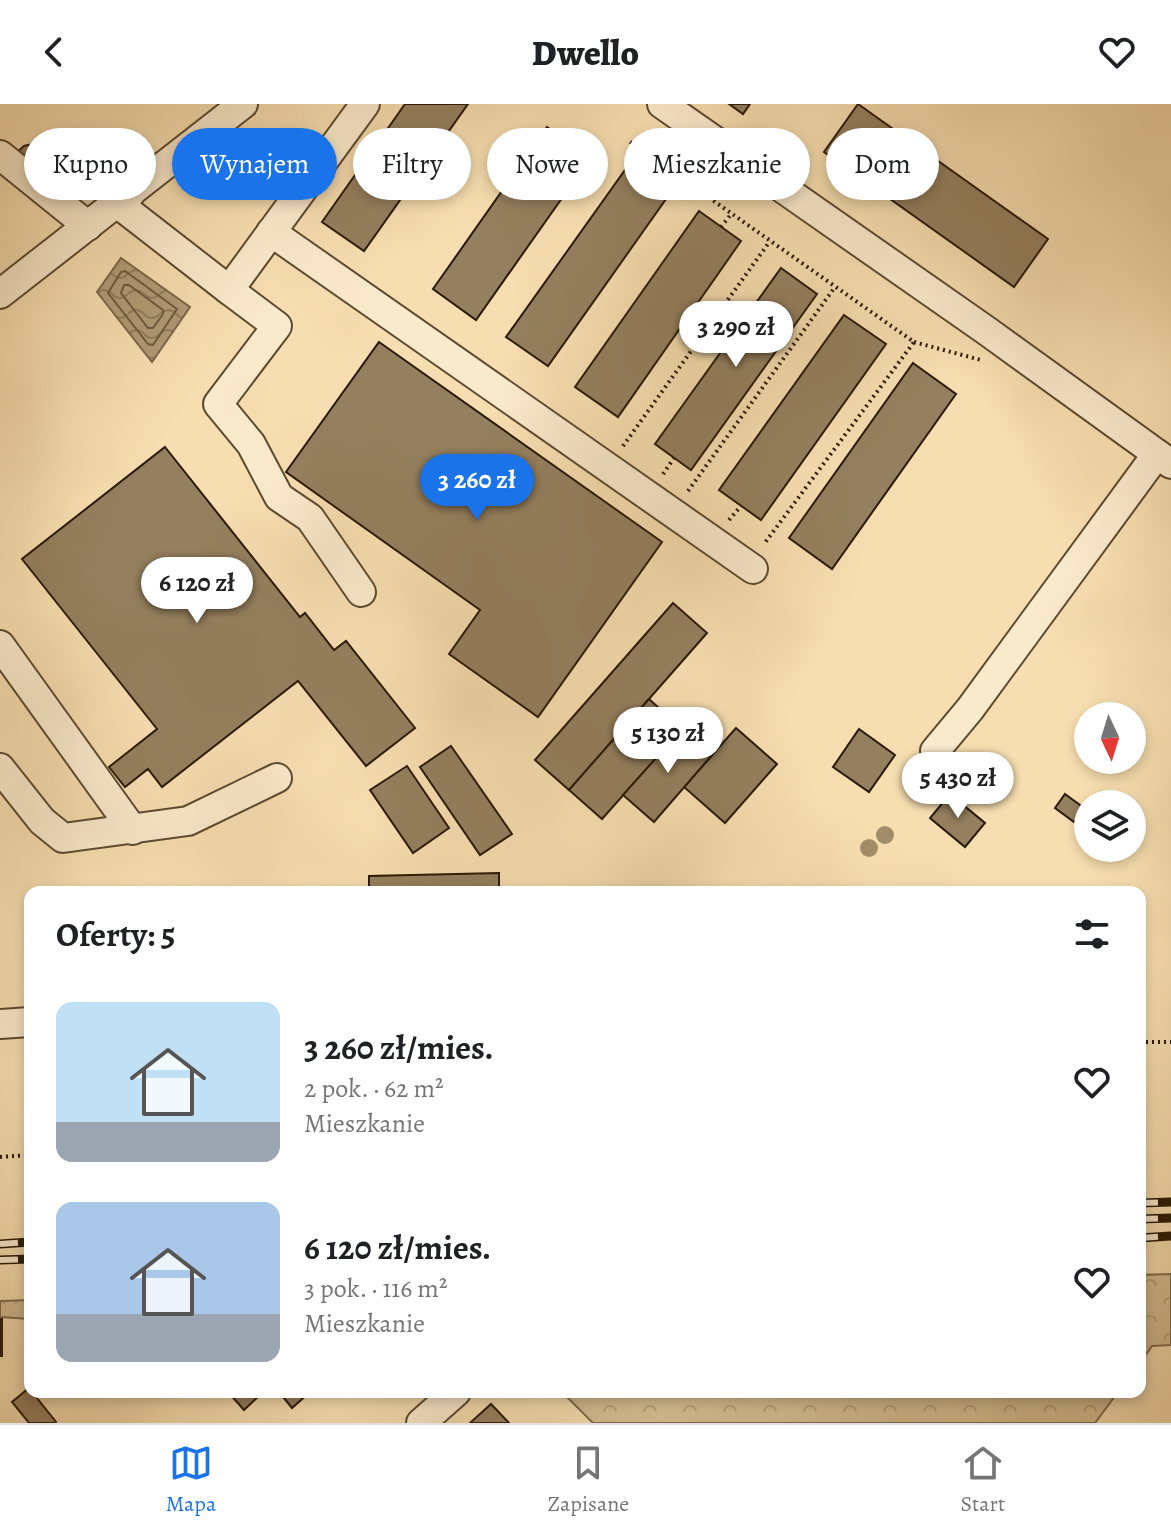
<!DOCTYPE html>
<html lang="pl">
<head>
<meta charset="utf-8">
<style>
	:root { --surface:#fff; --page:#f2f2f2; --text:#202124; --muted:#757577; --line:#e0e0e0; --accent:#1a73e8 }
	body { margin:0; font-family:Alegreya,serif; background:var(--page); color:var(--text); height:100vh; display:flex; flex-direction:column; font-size:30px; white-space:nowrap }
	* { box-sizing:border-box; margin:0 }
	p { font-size:26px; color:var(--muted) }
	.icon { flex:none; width:44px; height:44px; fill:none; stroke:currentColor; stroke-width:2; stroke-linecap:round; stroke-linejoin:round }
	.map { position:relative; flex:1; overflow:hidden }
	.drawer { position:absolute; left:24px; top:782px; width:1122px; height:512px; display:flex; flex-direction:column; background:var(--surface); border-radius:16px; box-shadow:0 4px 12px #0003 }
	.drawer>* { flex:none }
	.top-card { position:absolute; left:24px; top:24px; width:1124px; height:72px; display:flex; gap:16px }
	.needle { width:52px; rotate:176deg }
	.controls { position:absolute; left:1074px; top:598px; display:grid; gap:16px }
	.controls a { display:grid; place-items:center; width:72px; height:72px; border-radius:50%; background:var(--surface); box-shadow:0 4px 12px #0003; font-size:40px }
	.price { position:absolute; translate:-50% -68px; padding:0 18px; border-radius:28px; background:#fff; color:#222; font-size:26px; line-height:52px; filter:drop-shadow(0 2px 4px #0008) }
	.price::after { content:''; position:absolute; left:50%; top:48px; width:24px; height:18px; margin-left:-12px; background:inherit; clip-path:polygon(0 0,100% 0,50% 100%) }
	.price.selected { background:var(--accent); color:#fff }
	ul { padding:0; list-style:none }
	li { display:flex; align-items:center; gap:24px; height:200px; padding:0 32px }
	li span { display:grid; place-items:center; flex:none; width:224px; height:160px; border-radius:16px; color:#555 }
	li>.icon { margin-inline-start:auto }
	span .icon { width:96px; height:96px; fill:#fffc; stroke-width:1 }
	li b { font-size:34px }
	h2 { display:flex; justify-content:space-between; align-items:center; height:96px; padding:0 32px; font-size:34px }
	.tag { padding:0 28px; border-radius:36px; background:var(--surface); box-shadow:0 4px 12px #0003; font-size:28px; line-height:72px }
	.tag.selected { background:var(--accent); color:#fff }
	header { display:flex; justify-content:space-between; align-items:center; height:104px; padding:0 32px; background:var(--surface); font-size:36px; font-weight:800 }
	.tabs { display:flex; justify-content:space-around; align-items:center; height:112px; border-top:2px solid var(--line); background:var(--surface); font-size:22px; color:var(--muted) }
	.tabs a { display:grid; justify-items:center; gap:4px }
	.tabs .selected { color:var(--accent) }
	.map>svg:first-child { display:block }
</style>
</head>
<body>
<header><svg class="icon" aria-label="back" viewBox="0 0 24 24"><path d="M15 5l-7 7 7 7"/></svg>Dwello<svg class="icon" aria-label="heart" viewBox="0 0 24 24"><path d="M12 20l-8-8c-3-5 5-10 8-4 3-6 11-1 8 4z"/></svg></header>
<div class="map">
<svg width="1171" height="1319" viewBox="0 0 1171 1319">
	<defs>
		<pattern id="forest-crowns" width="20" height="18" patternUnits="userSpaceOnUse" patternTransform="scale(2)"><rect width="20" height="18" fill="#d4bd93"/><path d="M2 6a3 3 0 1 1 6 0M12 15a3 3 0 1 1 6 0" fill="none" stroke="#b6a27d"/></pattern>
		<pattern id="water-waves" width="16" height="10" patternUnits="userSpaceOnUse" patternTransform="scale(2)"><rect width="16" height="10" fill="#b19b76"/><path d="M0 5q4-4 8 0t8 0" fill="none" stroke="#907e5f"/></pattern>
	</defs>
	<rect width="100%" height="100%" fill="#f7deb0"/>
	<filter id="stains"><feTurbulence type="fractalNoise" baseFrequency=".0025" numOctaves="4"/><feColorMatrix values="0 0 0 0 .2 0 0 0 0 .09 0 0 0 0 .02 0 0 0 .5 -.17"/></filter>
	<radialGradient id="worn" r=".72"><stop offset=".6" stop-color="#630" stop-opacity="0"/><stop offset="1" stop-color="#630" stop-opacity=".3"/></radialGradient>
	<g fill="url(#forest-crowns)" stroke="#7e6b4c" stroke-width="2">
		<polygon points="1171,1170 1171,1241 1152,1242 1140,1259 1140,1171"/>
		<polygon points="30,1196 30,1215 0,1213 0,1197"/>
		<polygon points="562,1288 1118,1288 1095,1319 593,1319"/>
	</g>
	<polygon fill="url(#water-waves)" stroke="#7b6749" stroke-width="2" points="121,154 190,203 152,258 97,188"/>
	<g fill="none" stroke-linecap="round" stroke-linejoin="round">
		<g stroke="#6d5a3e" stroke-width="2">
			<polygon points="125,167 177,205 153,241 148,240 108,189 121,168"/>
			<polygon points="124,181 129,181 163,206 163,210 153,224 148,224 121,189"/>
		</g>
	</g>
	<g fill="#947f5e" stroke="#291905" stroke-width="2">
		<polygon points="405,0 468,0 364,147 322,118"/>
		<polygon points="729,0 750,0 743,10"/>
		<polygon points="858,0 1048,135 1014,183 824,48"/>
		<polygon points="547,23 591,53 476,216 433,185"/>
		<polygon points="41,38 50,40 64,53 67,71 62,83 16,49 24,42"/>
		<polygon points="630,59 671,88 548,262 506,233"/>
		<polygon points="699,107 741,137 618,313 575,283"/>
		<polygon points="781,164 817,190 691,366 655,340"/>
		<polygon points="844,211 886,240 761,416 719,386"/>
		<polygon points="379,238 662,438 538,613 449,550 480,506 286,368"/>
		<polygon points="913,259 956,290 832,465 789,434"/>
		<polygon points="165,343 300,513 305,509 334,546 346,537 415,624 366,662 298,577 162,683 148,665 125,683 109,663 157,625 22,455"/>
		<polygon points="673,499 707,529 569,686 535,656"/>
		<polygon points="649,595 682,625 602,715 569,686"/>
		<polygon points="736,624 777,660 725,719 684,683"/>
		<polygon points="682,625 712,651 654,718 623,691"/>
		<polygon points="859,625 895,651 869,688 833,663"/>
		<polygon points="451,642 512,730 480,751 420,663"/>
		<polygon points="407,662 449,724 413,749 370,686"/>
		<polygon points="950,690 985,719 965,743 930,714"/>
		<polygon points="1065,690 1084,704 1074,718 1055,704"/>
		<polygon points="499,769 499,788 369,788 369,772"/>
		<rect x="0" y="1215" width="2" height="37"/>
		<polygon points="29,1284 56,1318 55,1319 29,1319 12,1298"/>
		<polygon points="228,1288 263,1288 244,1306"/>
		<polygon points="279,1288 310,1288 292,1304"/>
		<polygon points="491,1300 509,1319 470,1319"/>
	</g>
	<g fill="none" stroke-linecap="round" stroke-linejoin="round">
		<defs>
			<g id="minor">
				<polyline points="662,0 987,227 1171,360"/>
				<polyline points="88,49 102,65 130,90"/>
				<polyline points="0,51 88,122"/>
				<polyline points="117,99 229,186 365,0"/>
				<polyline points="271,128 753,465"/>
				<polyline points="229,186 277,222 218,300 251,340 279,393 310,414 361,488"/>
				<polyline points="0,190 243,0"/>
				<polyline points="0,541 133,726"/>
				<polyline points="935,647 970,605 1157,350"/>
				<polyline points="0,664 42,717 63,734 188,717 277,674"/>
				<polyline points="0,920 30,918"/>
				<polyline points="421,1319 456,1288"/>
			</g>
		</defs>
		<use href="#minor" stroke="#5c4a30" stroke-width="32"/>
		<g stroke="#291905" stroke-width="4" stroke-dasharray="2 4" stroke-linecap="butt">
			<polyline points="630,38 914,238 764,440"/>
			<path d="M650,73C663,56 662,48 656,28"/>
			<polyline points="721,123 732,109"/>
			<polyline points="914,238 981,256"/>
			<polyline points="623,342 770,137"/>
			<polyline points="663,370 674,354"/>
			<polyline points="688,387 835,183"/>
			<polyline points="729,416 741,402"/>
			<polyline points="1140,938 1171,938"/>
			<polyline points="0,1053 30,1051"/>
		</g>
		<use href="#minor" stroke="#faeacc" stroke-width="28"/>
		<defs>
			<g id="rail">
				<polyline points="1140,1099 1171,1098"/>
				<polyline points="1140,1115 1171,1114"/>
				<polyline points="1140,1134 1171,1132"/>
				<polyline points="0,1140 30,1138"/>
				<polyline points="0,1156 30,1155"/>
			</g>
		</defs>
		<use href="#rail" stroke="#291905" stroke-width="9"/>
		<use href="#rail" stroke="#faeacc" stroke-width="6" stroke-dasharray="18" stroke-linecap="butt"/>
	</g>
	<g fill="#a28d6a">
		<circle cx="885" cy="731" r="9"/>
		<circle cx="869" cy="744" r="9"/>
	</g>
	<rect width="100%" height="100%" filter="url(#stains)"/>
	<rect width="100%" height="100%" fill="url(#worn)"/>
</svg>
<div class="controls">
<a><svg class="needle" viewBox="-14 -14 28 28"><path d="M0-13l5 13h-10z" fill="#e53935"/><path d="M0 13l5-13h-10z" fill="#757577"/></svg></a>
<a><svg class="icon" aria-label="layers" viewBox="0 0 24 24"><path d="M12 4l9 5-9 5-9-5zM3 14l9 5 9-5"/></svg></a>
</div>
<b class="price" style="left:736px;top:265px">3 290 zł</b>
<b class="price selected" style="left:477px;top:418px">3 260 zł</b>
<b class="price" style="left:197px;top:521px">6 120 zł</b>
<b class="price" style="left:668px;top:671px">5 130 zł</b>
<b class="price" style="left:958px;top:716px">5 430 zł</b>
<div class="top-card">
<a class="tag">Kupno</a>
<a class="tag selected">Wynajem</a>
<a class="tag">Filtry</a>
<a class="tag">Nowe</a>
<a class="tag">Mieszkanie</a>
<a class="tag">Dom</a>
</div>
<section class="drawer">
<h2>Oferty: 5<svg class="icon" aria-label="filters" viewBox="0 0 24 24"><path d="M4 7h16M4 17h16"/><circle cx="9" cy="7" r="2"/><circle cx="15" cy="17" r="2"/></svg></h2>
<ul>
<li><span style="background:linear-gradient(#bfe0f5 75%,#9aa5b1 0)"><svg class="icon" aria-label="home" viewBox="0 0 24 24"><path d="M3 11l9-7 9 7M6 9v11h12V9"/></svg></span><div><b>3 260 zł/mies.</b><p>2 pok. · 62 m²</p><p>Mieszkanie</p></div><svg class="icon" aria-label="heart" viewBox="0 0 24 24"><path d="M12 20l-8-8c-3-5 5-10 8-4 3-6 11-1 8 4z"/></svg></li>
<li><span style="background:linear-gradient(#a9c7e8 70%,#9aa5b1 0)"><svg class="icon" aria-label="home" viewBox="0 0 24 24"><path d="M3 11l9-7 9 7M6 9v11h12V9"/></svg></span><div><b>6 120 zł/mies.</b><p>3 pok. · 116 m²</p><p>Mieszkanie</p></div><svg class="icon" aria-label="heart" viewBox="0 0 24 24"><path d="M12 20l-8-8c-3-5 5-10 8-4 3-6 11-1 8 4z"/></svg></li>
</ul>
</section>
</div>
<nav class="tabs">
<a class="selected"><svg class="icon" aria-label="map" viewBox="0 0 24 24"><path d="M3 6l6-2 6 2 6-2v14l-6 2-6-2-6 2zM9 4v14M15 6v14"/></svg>Mapa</a>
<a><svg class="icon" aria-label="saved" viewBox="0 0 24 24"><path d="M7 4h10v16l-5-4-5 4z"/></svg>Zapisane</a>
<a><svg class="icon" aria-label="home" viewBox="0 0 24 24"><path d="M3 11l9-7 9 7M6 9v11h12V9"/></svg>Start</a>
</nav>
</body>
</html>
